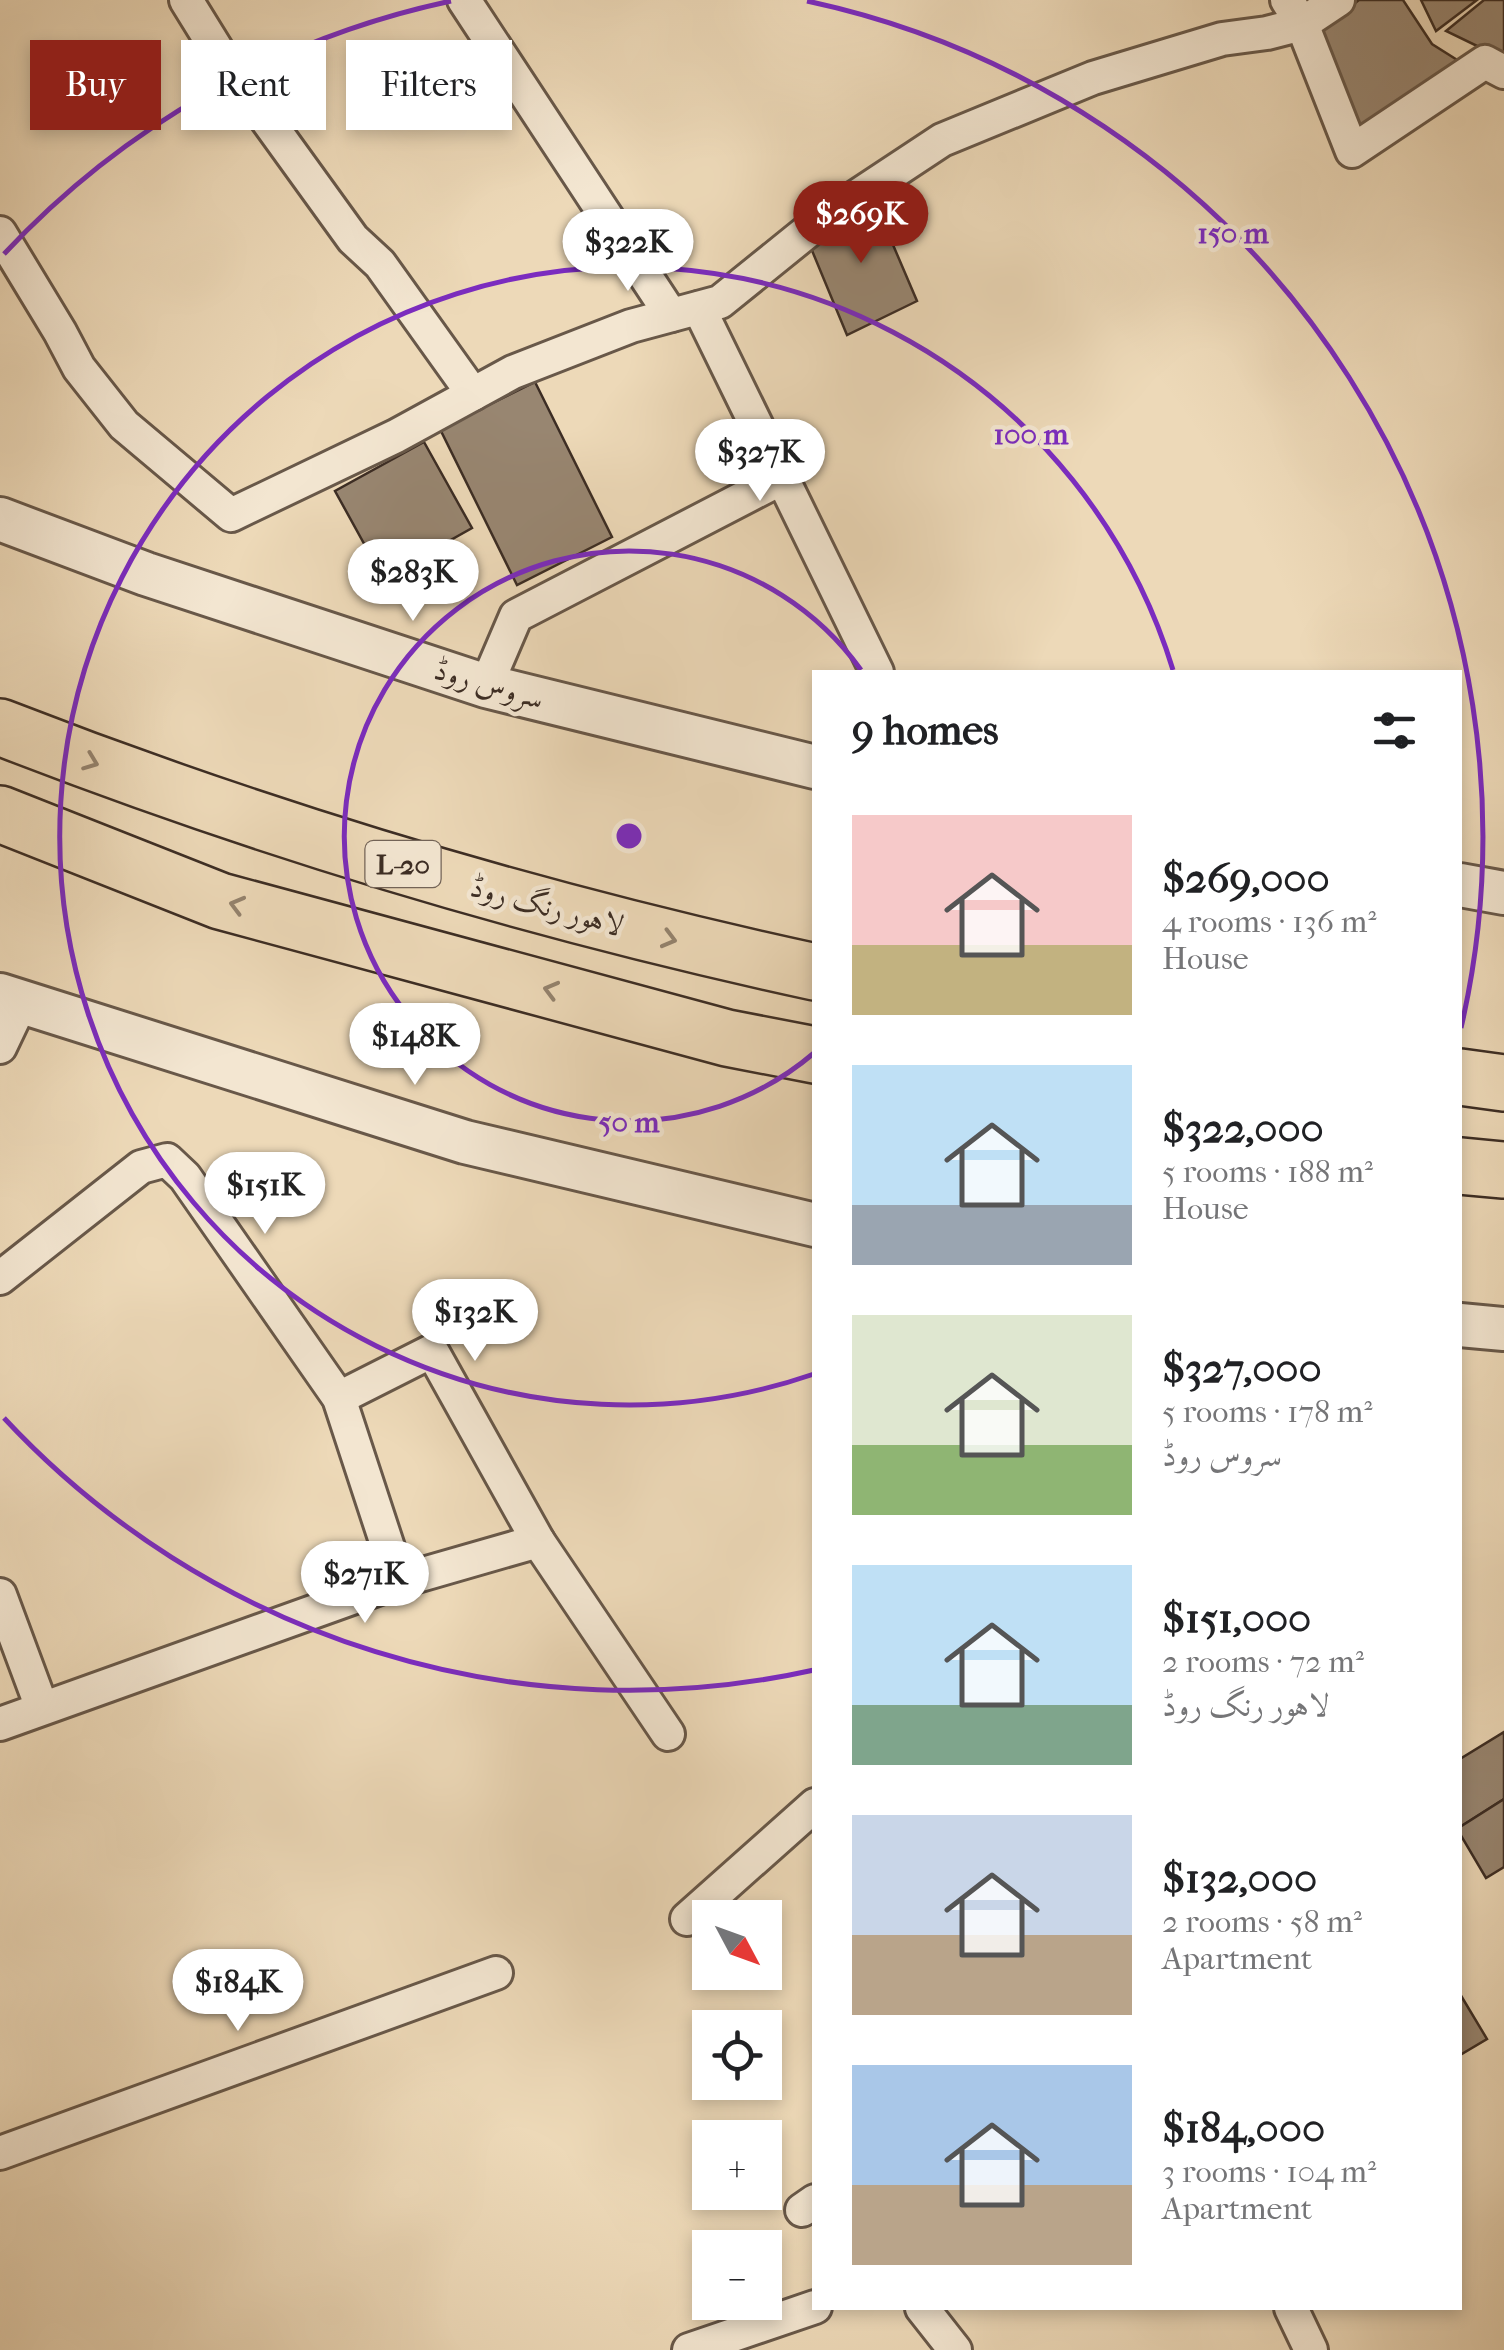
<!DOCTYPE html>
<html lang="en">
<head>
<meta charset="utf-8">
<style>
	:root { --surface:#fff; --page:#f6f6f6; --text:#202124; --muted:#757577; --accent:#8f2418 }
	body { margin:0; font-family:"IM FELL French Canon",Amiri,serif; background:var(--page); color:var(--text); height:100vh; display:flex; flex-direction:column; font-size:38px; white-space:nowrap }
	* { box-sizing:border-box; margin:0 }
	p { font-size:32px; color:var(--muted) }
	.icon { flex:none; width:55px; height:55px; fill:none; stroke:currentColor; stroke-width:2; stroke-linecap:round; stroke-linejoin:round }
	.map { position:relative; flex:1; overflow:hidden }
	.drawer { position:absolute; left:812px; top:670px; width:650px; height:1640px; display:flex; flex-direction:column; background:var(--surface); border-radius:0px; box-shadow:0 5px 15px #0003 }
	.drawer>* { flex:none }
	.hud { position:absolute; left:30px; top:40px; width:632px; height:90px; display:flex; gap:20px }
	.needle { width:65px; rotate:131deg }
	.tools { position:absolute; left:692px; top:1900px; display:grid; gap:20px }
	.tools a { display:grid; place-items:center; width:90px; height:90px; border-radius:0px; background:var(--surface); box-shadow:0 5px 15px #0003; font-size:50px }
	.price { position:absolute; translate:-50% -85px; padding:0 22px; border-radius:35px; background:#fff; color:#222; font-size:32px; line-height:65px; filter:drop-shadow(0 2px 5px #0008) }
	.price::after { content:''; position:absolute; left:50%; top:60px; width:30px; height:22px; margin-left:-15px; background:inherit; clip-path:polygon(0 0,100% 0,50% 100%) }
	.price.on { background:var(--accent); color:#fff }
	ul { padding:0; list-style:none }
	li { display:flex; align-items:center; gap:30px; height:250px; padding:0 40px }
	li span { display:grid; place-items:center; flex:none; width:280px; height:200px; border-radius:0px; color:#555 }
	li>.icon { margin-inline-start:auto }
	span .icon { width:120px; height:120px; fill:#fffc; stroke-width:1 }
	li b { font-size:42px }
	h2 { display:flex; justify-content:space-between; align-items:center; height:120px; padding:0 40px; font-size:42px }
	.pill { padding:0 35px; border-radius:0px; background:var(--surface); box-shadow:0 5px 15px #0003; font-size:35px; line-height:90px }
	.pill.on { background:var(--accent); color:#fff }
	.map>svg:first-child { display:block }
</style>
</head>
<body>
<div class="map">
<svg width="1504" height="2350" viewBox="0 0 1504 2350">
	<rect width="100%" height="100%" fill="#edd9b8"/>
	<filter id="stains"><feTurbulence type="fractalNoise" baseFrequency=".002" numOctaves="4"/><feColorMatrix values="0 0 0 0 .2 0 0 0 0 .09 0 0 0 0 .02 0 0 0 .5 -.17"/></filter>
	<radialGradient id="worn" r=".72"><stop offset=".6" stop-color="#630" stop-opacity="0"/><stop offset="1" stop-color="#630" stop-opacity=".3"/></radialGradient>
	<g fill="#988671" stroke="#3c2d24" stroke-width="2.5">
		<polygon points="1359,0 1403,0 1432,44 1462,63 1359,131 1319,31"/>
		<polygon points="1421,0 1477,0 1436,31"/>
		<polygon points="1484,0 1504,0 1504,59 1446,31"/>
		<polygon points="870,191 917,301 847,335 806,236"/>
		<polygon points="535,382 612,537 517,585 440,429"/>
		<polygon points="424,442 472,528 383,578 335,491"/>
		<polygon points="1504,1732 1504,1799 1460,1827 1460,1759"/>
		<polygon points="1504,1799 1504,1867 1486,1878 1460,1834 1460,1827"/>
		<polygon points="1460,1994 1487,2039 1460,2055"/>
	</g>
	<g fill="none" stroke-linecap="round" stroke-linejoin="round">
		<defs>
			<g id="minor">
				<polyline points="186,0 220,55 353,239 380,264 473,394"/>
				<polyline points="464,0 671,315"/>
				<polyline points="1287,0 1302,24 1352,151 1485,62 1504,72"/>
				<polyline points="0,233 60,332 79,368 124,425 231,515 396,436 513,372 631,326 720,302 824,218 942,140 1093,78 1222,39 1267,33 1302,24 1338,0"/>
				<polyline points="699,308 877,672"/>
				<polyline points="486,686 516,616 782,478"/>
				<polyline points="0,1047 21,1003"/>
				<polyline points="0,1278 141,1167 167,1160 185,1177 339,1398 399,1581"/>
				<polyline points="339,1398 432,1351 538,1541"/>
				<polyline points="0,1595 42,1708"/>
				<polyline points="0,1724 399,1581 538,1541 668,1734"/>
				<polyline points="687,1919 815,1805"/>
				<polyline points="0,2153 496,1973"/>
				<polyline points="802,2210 815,2201"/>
				<polyline points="922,2308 955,2350"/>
				<polyline points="1291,2308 1311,2350"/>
				<polyline points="689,2350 815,2307"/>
			</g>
			<g id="tertiary">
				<polyline points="0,519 146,574 486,686 815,767"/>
				<polyline points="1460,885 1504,893"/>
				<polyline points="0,995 465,1142 815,1225"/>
				<polyline points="1460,1325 1504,1329"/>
			</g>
			<g id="motorway">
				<path d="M0,727C264,830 538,912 815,972"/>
				<polyline points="0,814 220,901 727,1038 815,1055"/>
				<polyline points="1460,1077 1504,1083"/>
				<polyline points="1460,1166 1504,1170"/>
			</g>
		</defs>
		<use href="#minor" stroke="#685849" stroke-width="38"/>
		<use href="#tertiary" stroke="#685849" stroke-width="48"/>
		<use href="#motorway" stroke="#3c2d24" stroke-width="60"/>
		<use href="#minor" stroke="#f3e6d1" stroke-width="32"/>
		<use href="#tertiary" stroke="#f3e6d1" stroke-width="42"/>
		<use href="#motorway" stroke="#edd9b8" stroke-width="55"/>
	</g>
	<defs><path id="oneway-chevron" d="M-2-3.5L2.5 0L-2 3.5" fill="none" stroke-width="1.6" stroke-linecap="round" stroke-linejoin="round" transform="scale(2.5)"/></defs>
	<g stroke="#94836e">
		<use href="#oneway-chevron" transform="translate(91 762) rotate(21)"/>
		<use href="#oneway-chevron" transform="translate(237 905) rotate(-165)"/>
		<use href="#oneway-chevron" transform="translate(669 939) rotate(15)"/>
		<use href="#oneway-chevron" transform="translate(551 990) rotate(-165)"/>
	</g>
	<g fill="none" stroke="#7b2cbf" stroke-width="5">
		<path d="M814 1053A285 285 0 1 1 861 670"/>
		<path d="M814 1374A569 569 0 1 1 1173 670"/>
		<path d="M814 1670A854 854 0 0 1 4 1418M4 254A854 854 0 0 1 451 1M807 1A854 854 0 0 1 1461 1028"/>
	</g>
	<g text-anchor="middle" stroke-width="9" stroke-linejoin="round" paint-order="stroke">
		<rect fill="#f3e6d1" stroke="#736458" stroke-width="2.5" x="365.5" y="841" width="75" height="46" rx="8"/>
		<g font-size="28" font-weight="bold" fill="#3c2d24">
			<text x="403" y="874">L-20</text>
		</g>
		<g font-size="30" fill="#3c2d24" stroke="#f3e6d1">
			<text transform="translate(489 684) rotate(16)" y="10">سروس روڈ</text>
			<text transform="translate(547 906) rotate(15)" y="10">لاہور رنگ روڈ</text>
		</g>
	</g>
	<circle cx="629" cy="836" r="15" fill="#7b2cbf" stroke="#f3e6d1" stroke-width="5"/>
	<g font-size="30" text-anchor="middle" font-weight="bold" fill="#7b2cbf" stroke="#f3e6d1" stroke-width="9" stroke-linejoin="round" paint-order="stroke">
		<text x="1233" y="243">150 m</text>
		<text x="1031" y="444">100 m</text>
		<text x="629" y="1132">50 m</text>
	</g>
	<rect width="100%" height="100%" filter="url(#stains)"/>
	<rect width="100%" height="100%" fill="url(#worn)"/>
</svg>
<div class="tools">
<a><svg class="needle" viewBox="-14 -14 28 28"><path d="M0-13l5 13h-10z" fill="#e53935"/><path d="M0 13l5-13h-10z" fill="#757577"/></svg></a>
<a><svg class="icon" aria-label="locate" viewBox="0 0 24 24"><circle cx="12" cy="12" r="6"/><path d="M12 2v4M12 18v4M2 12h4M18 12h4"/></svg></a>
<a>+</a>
<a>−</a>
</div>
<b class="price on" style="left:861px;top:266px">$269K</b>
<b class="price" style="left:628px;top:294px">$322K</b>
<b class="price" style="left:760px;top:504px">$327K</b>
<b class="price" style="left:413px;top:624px">$283K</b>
<b class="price" style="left:415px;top:1088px">$148K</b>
<b class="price" style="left:265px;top:1237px">$151K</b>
<b class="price" style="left:475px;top:1364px">$132K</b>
<b class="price" style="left:365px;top:1626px">$271K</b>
<b class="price" style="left:238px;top:2034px">$184K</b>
<div class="hud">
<a class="pill on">Buy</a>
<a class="pill">Rent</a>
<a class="pill">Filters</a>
</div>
<section class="drawer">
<h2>9 homes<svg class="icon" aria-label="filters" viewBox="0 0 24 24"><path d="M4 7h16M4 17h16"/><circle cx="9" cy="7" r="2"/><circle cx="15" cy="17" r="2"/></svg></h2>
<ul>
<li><span style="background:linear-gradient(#f6c9c9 65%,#c2b280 0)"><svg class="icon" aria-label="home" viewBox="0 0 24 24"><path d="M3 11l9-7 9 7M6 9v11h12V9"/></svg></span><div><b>$269,000</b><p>4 rooms · 136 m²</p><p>House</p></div></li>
<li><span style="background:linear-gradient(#bfe0f5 70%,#9aa5b1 0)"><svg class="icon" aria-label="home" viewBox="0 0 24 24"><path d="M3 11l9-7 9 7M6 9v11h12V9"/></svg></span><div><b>$322,000</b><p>5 rooms · 188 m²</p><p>House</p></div></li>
<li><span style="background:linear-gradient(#dfe7d0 65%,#8fb573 0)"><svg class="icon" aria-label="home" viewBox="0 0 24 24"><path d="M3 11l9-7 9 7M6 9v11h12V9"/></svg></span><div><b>$327,000</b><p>5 rooms · 178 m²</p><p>سروس روڈ</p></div></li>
<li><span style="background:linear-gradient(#bfe0f5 70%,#7fa58c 0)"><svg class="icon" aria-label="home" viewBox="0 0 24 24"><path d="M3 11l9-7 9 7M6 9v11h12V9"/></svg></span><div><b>$151,000</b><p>2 rooms · 72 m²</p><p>لاہور رنگ روڈ</p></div></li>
<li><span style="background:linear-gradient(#c9d6e8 60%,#b9a48a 0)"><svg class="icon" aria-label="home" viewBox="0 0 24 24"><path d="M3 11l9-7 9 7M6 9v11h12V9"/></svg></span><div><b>$132,000</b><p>2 rooms · 58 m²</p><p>Apartment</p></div></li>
<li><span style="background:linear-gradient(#a9c7e8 60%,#b9a48a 0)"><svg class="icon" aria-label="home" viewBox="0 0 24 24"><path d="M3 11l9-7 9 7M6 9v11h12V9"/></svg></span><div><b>$184,000</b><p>3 rooms · 104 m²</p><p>Apartment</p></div></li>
</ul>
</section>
</div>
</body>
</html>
